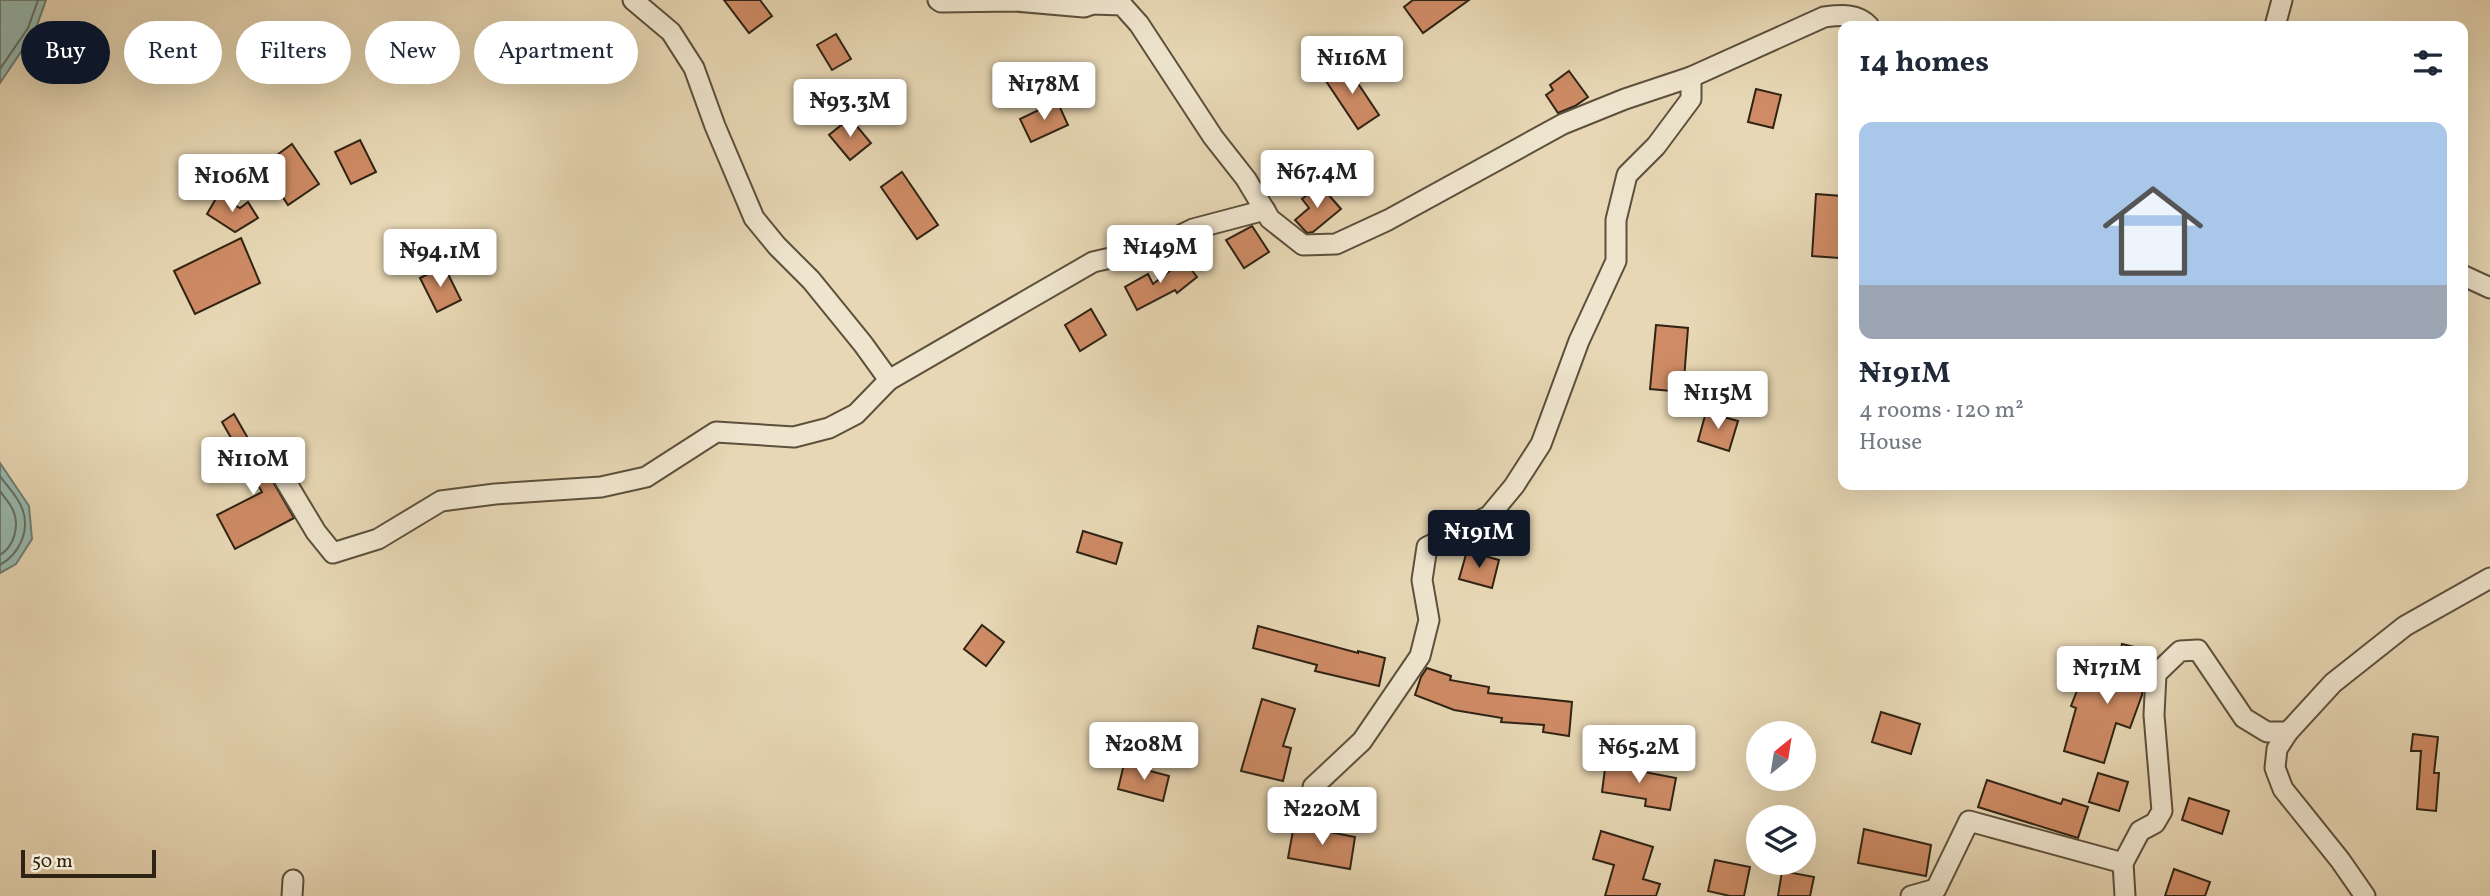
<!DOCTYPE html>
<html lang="en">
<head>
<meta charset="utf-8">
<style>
	:root { --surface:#fff; --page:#f2f2f3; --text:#1f2937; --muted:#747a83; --line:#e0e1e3; --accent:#111827 }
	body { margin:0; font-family:Vollkorn,serif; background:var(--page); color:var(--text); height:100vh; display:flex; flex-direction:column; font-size:26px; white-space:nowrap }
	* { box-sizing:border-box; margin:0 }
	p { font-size:23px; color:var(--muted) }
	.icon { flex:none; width:38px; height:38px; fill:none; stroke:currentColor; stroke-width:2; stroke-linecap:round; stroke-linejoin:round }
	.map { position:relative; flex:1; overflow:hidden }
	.panel { position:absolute; left:1838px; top:21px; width:630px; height:469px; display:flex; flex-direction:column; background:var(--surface); border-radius:14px; box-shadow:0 7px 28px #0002 }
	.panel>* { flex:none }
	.hud { position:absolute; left:21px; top:21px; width:665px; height:63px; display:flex; gap:14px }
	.needle { width:46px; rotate:30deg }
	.buttons { position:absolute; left:1746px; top:721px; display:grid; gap:14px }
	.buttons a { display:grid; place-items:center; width:70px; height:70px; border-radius:50%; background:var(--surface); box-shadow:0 7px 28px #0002; font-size:35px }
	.scale { position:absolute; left:21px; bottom:18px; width:135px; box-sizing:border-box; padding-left:7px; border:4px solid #2f2314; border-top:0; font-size:19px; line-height:24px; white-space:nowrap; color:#2f2314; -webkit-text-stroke:5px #efe5ce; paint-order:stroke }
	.price { position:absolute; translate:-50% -60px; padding:0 16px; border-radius:7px; background:#fff; color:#222; font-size:23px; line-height:46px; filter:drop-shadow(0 2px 4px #0008) }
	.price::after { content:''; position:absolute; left:50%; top:42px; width:21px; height:16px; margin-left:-10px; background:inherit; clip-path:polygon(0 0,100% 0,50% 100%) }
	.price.selected { background:var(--accent); color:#fff }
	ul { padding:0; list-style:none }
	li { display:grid; align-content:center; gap:14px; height:371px; padding:0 21px }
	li+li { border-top:2px solid var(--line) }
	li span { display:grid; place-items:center; height:217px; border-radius:14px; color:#555 }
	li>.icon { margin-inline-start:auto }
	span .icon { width:126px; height:126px; fill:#fffc; stroke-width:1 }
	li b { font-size:30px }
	h2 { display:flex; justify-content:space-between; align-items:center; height:84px; padding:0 21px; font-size:30px }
	.chip { padding:0 24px; border-radius:32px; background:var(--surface); box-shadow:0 7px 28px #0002; font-size:24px; line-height:63px }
	.chip.selected { background:var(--accent); color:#fff }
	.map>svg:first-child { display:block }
</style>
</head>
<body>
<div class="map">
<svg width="2490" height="896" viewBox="0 0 2490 896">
	<rect width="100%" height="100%" fill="#e7d7b4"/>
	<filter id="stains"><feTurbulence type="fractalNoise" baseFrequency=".00286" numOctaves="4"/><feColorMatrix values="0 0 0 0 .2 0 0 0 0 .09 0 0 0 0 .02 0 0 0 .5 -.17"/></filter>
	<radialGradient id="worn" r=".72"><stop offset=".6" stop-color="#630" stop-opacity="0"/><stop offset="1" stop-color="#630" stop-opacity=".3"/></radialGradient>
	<g fill="#97b9af" stroke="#6d7d71" stroke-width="2">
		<polygon points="0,0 46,0 35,31 0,83"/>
		<polygon points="0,463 29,506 32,539 16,564 0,573"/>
	</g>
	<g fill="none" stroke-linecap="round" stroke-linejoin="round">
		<g stroke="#636e62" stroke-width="2">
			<polyline points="0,69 28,28 38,0"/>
			<path d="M0,476C7,486 18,497 22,508C31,531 19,554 0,565"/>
			<path d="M0,491C4,497 10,503 13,510C20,525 14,547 0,555"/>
		</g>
	</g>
	<g fill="#ce8b65" stroke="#2f2314" stroke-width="2">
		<polygon points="724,0 760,0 772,16 749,33"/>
		<polygon points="1413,0 1469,0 1423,33 1404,7"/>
		<polygon points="836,34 851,59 832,70 817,45"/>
		<polygon points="1345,64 1379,115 1358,129 1324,78"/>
		<polygon points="1569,71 1588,97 1575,106 1558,113 1546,95 1553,90 1550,85"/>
		<polygon points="1756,89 1781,95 1773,128 1748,122"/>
		<polygon points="1057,101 1068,125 1031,142 1020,119"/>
		<polygon points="850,118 871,143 850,160 829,135"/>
		<polygon points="360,140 376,172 351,184 335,152"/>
		<polygon points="292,144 319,184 288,205 262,166"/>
		<polygon points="902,172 938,225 917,239 881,187"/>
		<polygon points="1320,185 1341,209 1313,232 1307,233 1295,220 1309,208 1302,199"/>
		<polygon points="1816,194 1842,196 1839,258 1812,256"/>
		<polygon points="218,195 240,208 248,202 258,218 235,232 207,214"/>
		<polygon points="1252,226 1269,252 1244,268 1226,240"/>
		<polygon points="241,238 260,283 195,314 174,271"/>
		<polygon points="1184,260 1197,277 1177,293 1175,290 1137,310 1125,287 1148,274 1153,284"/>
		<polygon points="444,266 461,300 437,312 420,278"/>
		<polygon points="1091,309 1106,335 1080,351 1065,325"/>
		<polygon points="1656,325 1688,328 1683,392 1650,389"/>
		<polygon points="1706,412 1738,421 1729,451 1698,441"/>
		<polygon points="234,414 294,518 235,549 217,515 262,492 222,422"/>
		<polygon points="1083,531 1122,543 1116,564 1077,552"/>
		<polygon points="1467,551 1499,560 1492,588 1459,579"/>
		<polygon points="982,625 1004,642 986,666 964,649"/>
		<polygon points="1258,626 1358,653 1358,651 1385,658 1379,686 1315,671 1317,665 1253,648"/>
		<polygon points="2122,644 2151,651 2144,673 2142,695 2130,728 2116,723 2104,763 2064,751 2076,708 2071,706 2082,678 2113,690"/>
		<polygon points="1427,668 1451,676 1450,680 1489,687 1488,693 1572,702 1569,736 1543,732 1544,725 1501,722 1502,718 1454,710 1415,695 1421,677"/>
		<polygon points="1262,699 1295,709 1283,746 1291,748 1283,781 1241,771"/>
		<polygon points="1881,712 1920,724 1911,754 1872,742"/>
		<polygon points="2413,734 2438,737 2434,773 2439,773 2436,811 2417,809 2421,751 2411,751"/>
		<polygon points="1606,761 1635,765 1634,770 1676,778 1670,810 1645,806 1646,799 1602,792"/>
		<polygon points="1124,764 1169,776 1163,801 1118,789"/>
		<polygon points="2098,773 2128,782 2119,811 2089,802"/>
		<polygon points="1987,780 2061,804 2063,799 2088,807 2078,838 1978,807"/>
		<polygon points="2189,798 2229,811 2222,834 2182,820"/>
		<polygon points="1294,825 1355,837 1350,869 1288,858"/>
		<polygon points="1864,829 1931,845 1926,876 1858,863"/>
		<polygon points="1601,831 1653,847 1643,879 1660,884 1656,896 1605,896 1614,865 1593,859"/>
		<polygon points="1715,860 1750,867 1744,896 1730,896 1708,891"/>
		<polygon points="2174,869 2210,882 2205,896 2165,896"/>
		<polygon points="1782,871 1814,877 1810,896 1778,896"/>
	</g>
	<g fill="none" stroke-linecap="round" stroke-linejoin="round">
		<defs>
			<g id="minor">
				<polyline points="633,0 671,32 694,68 715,126 754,218 777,246 811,280 863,344 889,380 1093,262 1154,248 1193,229 1265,210"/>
				<path d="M938,0L941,2L1015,1L1084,7L1093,4L1122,5L1139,24L1213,137L1246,179L1270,219L1303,245L1336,244L1388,220L1563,124L1625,99L1691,77L1824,17C1841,15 1857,13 1869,26"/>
				<polyline points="2275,26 2282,0"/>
				<polyline points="2462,275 2490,288"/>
				<polyline points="268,452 316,532 333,553 378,539 441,501 495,494 601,487 646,477 716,432 794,437 829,428 856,414 889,380"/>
				<polyline points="1313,787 1362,741 1420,656 1429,620 1422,580 1427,547 1489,516 1514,486 1541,444 1579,341 1616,261 1616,220 1627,175 1656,146 1691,99 1691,77"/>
				<polyline points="292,896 293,880"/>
				<polyline points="1911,896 1936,889 1969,821 2123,863"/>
				<polyline points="2125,896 2123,863 2140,831 2155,823 2162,811 2154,715 2156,674 2180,651 2198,650 2244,718 2267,732 2288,732"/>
				<polyline points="2365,896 2340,860 2283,789 2275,768 2277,749 2288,732 2333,683 2405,626 2490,578"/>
			</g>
		</defs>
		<use href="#minor" stroke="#5d503c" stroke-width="23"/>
		<use href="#minor" stroke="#efe5ce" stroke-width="19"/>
	</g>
	<rect width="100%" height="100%" filter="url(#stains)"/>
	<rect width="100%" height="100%" fill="url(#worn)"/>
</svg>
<div class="buttons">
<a><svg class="needle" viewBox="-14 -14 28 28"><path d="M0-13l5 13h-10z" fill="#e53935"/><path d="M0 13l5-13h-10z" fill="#747a83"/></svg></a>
<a><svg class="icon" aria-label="layers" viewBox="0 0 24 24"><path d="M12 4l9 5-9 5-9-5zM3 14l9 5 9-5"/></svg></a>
</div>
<div class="scale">50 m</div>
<b class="price" style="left:1352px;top:96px">₦116M</b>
<b class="price" style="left:1044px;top:122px">₦178M</b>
<b class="price" style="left:850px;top:139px">₦93.3M</b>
<b class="price" style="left:1317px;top:210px">₦67.4M</b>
<b class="price" style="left:232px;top:214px">₦106M</b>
<b class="price" style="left:1160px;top:285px">₦149M</b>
<b class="price" style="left:440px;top:289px">₦94.1M</b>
<b class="price" style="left:1718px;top:431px">₦115M</b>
<b class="price" style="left:253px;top:497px">₦110M</b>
<b class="price selected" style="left:1479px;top:570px">₦191M</b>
<b class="price" style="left:2107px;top:706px">₦171M</b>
<b class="price" style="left:1144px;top:782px">₦208M</b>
<b class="price" style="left:1639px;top:785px">₦65.2M</b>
<b class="price" style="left:1322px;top:847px">₦220M</b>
<div class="hud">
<a class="chip selected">Buy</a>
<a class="chip">Rent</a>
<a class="chip">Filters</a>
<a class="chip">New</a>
<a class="chip">Apartment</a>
</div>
<section class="panel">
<h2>14 homes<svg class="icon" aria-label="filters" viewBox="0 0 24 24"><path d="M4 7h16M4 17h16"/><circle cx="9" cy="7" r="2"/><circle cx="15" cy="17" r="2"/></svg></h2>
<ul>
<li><span style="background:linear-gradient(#a9c7e8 75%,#9aa5b1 0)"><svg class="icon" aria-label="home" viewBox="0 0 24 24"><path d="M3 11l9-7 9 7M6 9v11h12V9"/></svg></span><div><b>₦191M</b><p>4 rooms · 120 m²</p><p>House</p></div></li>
</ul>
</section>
</div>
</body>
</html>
